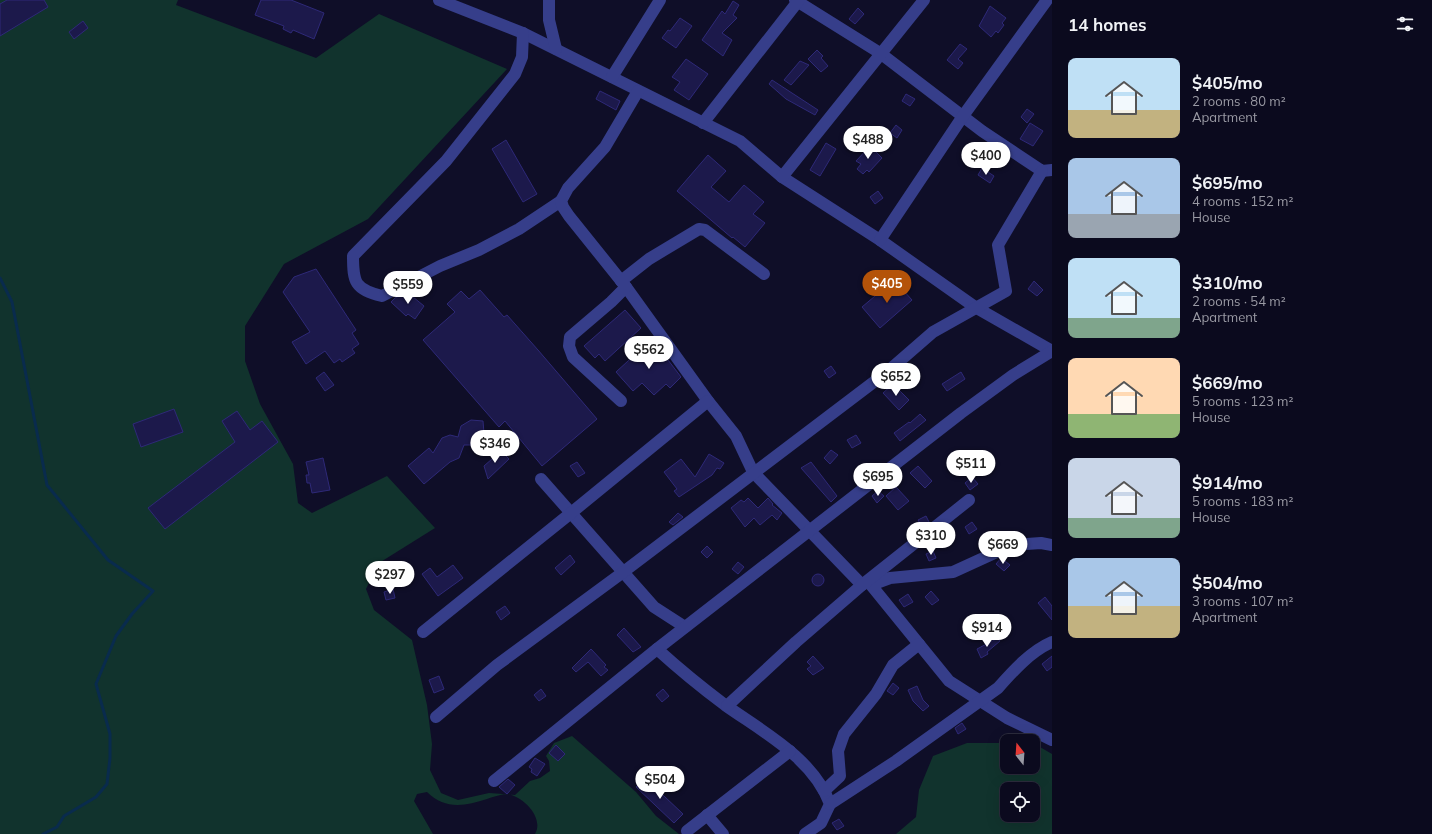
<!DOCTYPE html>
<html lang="en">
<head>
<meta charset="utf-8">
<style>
	:root { --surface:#0b0a1e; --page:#19182b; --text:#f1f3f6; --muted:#9a9aa4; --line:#2b2b3c; --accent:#b45309 }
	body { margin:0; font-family:Mulish,sans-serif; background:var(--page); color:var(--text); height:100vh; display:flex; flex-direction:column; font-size:15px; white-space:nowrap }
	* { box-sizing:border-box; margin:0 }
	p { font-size:13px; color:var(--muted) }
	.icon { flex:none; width:22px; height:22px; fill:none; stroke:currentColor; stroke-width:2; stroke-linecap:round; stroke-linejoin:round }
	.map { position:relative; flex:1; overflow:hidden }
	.drawer { display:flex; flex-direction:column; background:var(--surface); width:380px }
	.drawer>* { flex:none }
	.needle { width:26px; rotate:343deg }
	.controls { position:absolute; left:1000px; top:734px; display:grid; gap:8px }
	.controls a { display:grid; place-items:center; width:40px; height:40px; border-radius:8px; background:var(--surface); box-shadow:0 4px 16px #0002,0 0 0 1px var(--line); font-size:20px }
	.price { position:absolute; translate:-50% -34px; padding:0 9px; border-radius:14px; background:#fff; color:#222; font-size:13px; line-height:26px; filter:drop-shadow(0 1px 2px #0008) }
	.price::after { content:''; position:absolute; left:50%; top:24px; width:12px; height:9px; margin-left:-6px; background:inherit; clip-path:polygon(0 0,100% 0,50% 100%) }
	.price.current { background:var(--accent); color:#fff }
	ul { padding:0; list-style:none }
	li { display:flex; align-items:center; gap:12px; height:100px; padding:0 16px }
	li span { display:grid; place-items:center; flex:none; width:112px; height:80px; border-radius:8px; color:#555 }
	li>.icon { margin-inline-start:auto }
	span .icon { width:48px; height:48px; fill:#fffc; stroke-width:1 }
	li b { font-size:17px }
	h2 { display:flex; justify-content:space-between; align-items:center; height:48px; padding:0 16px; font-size:17px }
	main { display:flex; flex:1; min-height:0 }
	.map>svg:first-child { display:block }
</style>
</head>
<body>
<main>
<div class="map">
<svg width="1052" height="834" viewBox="0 0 1052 834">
	<rect width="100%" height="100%" fill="#0f0e28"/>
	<g fill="#11332d" fill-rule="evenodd">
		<path d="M0,0H178L176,5L316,58L379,14L507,69L368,219L284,264L245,326V361L260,404L293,464L298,503L312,513L387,476L435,528L379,563L366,589L374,610L412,640L427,705L432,744L430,770L441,793L458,800L489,793L515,795L530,781L540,778L550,771L549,761L546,756L554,743L572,736L636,792L656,816L679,834H535C545,817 521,794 505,794C499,795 492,797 487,799C465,806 445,810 427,792L417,794L414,801L433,834H0Z"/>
		<path d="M967,743H1007V767H1033V743L1052,754V834H896L916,817L919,790L933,756ZM1007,789H1033V815H1007Z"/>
	</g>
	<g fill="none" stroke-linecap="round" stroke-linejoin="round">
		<polyline stroke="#092b4d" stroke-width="3" points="0,278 12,302 47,485 108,560 153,591 132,614 116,636 96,684 110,734 110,758 107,784 96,797 64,816 57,827 43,834"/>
	</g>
	<g fill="#1c194b" stroke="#2e2978">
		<polygon points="7,0 44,0 48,7 0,36 0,4"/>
		<polygon points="261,0 291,0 324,13 314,39 293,30 291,33 283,29 284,26 255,15"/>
		<polygon points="733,1 739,5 733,15 737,18 722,33 732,40 723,56 702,40 722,11 725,14"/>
		<polygon points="990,6 1006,18 1002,23 1004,25 998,33 996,31 991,37 979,26"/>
		<polygon points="858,8 864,14 855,24 849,19"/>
		<polygon points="680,18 692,26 676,48 662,38 668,30 670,31"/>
		<polygon points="83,21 88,28 74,39 69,32"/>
		<polygon points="960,44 967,49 958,59 963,63 958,69 947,60"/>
		<polygon points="817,50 823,56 821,58 828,66 821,72 808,59"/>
		<polygon points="686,59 708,74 689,100 674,90 680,82 672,77"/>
		<polygon points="800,61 809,65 791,85 784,80"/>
		<polygon points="772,80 818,110 815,115 786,99 769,84"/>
		<polygon points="600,91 620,101 616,110 596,99"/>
		<polygon points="906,94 915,99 910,106 902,101"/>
		<polygon points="1027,109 1034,114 1027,123 1021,117"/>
		<polygon points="1030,123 1043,131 1033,146 1020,139"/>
		<polygon points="896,125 902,130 897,138 890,133"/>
		<polygon points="506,140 537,194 523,202 492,149"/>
		<polygon points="826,143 836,149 820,176 810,170"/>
		<polygon points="870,146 882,158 869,172 867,170 863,174 857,169 861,164 856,161"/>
		<polygon points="708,155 726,171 711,187 729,202 744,185 764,202 753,214 765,223 745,247 733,237 732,238 677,191"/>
		<polygon points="982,168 994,176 990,183 978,175"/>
		<polygon points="878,191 883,198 875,204 870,197"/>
		<polygon points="316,269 356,330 352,333 359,344 352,349 355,353 342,362 340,359 334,363 325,351 306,364 292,342 310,332 283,292 294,277"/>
		<polygon points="894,280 912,300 880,328 862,307"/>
		<polygon points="1034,281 1043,290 1037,296 1028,289"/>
		<polygon points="480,290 504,317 507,315 538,350 597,419 542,466 505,421 499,427 423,340 455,312 447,304 461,291 469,299"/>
		<polygon points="407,292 424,306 415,319 408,314 406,316 391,302 395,298"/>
		<polygon points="625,310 641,328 605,361 599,354 595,358 584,346"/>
		<polygon points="652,339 681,377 670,388 666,384 654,395 642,383 633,391 616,372"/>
		<polygon points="831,366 836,373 829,378 824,371"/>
		<polygon points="324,372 334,385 325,391 316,378"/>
		<polygon points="961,372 965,379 947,391 942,384"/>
		<polygon points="893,384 909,400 899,410 883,393"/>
		<polygon points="174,409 183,432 141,447 133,424"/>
		<polygon points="237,411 250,430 262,421 278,442 165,529 148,508 235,442 222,421"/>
		<polygon points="920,414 926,420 900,441 894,433 909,422 910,423"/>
		<polygon points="471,420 483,421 484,433 481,441 474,445 464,445 459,458 450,462 424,484 408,466 429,448 433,453 442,438 450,435 458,437 461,426"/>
		<polygon points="856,435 861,443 852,448 847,440"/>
		<polygon points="831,450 838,455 830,464 824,458"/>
		<polygon points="501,451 509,459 488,479 484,466"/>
		<polygon points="709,454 724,463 720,469 717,468 712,475 679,497 674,491 677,489 664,472 681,459 695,477"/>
		<polygon points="323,458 330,490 312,493 310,483 307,483 306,475 309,475 306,462"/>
		<polygon points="577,462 585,473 578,477 570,466"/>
		<polygon points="811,462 837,496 831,502 801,468"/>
		<polygon points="918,466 932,481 925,488 910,473"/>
		<polygon points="972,477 978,484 970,490 965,483"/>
		<polygon points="896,487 909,501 898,510 886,496"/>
		<polygon points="878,491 884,496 877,503 872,496"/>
		<polygon points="748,498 758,508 768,498 773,504 772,505 782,513 777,520 772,515 760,525 754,518 745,527 731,508 741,500 744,502"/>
		<polygon points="678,513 683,517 673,525 669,522"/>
		<polygon points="926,516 929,522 922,527 918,520"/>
		<polygon points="972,522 977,529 969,534 965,527"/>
		<polygon points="707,546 713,552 707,558 701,552"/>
		<polygon points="933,551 936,558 929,561 926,554"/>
		<polygon points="570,555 575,562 561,575 555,568"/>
		<polygon points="1001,558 1010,565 1004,571 996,564"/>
		<polygon points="738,562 744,567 738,574 732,569"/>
		<polygon points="453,565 463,578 438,596 422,574 430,568 437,577"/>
		<circle cx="818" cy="580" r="6"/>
		<polygon points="393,589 395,598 386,600 384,592"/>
		<polygon points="931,591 939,600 932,605 925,597"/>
		<polygon points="908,594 913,602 904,607 899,600"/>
		<polygon points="1045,597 1052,606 1052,620 1038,603"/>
		<polygon points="505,606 510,613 501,620 496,612"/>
		<polygon points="624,628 641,647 633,652 617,635"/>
		<polygon points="998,638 1000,641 987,652 988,654 981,658 977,649"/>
		<polygon points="591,649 606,665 604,667 608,670 601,676 588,662 576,672 572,668"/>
		<polygon points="813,656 824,668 813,675 807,669 811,666 807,662"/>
		<polygon points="1052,656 1052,667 1047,671 1042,664"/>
		<polygon points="439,676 444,689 434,693 429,680"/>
		<polygon points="893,683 899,688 893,695 887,691"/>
		<polygon points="917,686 923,700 929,706 923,711 913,701 908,690"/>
		<polygon points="541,689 546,696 539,701 534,695"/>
		<polygon points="663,689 669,696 662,702 656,695"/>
		<polygon points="962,723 966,729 958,734 955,728"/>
		<polygon points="556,745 565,754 558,761 549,753"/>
		<polygon points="535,758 545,764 537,776 531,772 532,769 529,767"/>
		<polygon points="645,778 683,814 674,823 636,787"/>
		<polygon points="508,779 515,785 507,794 499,787"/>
		<polygon points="839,819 844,826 837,830 832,823"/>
	</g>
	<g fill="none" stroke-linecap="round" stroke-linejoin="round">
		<g stroke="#363e8a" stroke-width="12">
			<polyline points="439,0 523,33 740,141 782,177 880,240 975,307 1052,351"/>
			<polyline points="549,0 549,20 556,49"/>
			<polyline points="795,0 880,53 982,131 1042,171 1052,170"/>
			<path d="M523,33L522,57L515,74L446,161L353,256C353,283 355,289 382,296L440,266L479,250L519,229L561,201"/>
			<polyline points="612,77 660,0"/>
			<polyline points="703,123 799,0"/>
			<polyline points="782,177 924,0"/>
			<polyline points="880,240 963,116 1047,0"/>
			<polyline points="621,281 649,259 699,229 705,230 764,274"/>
			<polyline points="626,287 708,401 736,436 753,472 862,585"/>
			<polyline points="621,401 573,357 569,346 570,337 611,302 626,287 569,216 563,207 561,201 568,188 605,147 638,91"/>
			<polyline points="541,479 654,607 685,627"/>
			<polyline points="1052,545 1041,543 1012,545 953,572 890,578 871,585 949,681 1007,718 1052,740"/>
			<polyline points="423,632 571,513 708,401"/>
			<path d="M657,649C679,669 701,687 725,705C763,732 813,758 830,804L821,823L805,834"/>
			<polyline points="727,706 796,642 862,585 969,500"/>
			<polyline points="436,717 497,665 622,573 887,372 933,332 1006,291 998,245 1042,171"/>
			<polyline points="494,781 657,649 961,413 1013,375 1052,351"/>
			<polyline points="824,791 840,776 838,751 844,734 876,694 893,665 919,644"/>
			<path d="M830,804L896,761L998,688C1013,671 1031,651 1052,642"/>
			<polyline points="707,815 723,834"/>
			<polyline points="687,831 790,751"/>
		</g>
	</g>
</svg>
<div class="controls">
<a><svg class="needle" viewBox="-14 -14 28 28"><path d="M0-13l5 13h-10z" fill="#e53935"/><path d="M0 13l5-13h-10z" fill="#9a9aa4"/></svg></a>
<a><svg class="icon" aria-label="locate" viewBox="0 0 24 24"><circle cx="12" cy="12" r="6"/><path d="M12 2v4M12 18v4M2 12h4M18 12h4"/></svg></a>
</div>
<b class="price" style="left:868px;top:160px">$488</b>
<b class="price" style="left:986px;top:176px">$400</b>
<b class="price current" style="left:887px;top:304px">$405</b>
<b class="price" style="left:408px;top:305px">$559</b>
<b class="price" style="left:649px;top:370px">$562</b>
<b class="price" style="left:896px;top:397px">$652</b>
<b class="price" style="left:495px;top:464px">$346</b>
<b class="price" style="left:971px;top:484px">$511</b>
<b class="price" style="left:878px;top:497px">$695</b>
<b class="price" style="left:931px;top:556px">$310</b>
<b class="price" style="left:1003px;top:565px">$669</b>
<b class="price" style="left:390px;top:595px">$297</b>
<b class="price" style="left:987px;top:648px">$914</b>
<b class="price" style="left:660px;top:800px">$504</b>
</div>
<section class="drawer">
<h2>14 homes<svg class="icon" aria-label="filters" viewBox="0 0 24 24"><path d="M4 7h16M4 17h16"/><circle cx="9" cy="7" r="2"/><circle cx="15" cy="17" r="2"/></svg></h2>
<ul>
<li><span style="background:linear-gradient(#bfe0f5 65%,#c2b280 0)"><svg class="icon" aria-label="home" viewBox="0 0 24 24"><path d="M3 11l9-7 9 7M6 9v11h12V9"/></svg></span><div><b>$405/mo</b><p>2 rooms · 80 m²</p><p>Apartment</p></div></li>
<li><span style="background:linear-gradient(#a9c7e8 70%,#9aa5b1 0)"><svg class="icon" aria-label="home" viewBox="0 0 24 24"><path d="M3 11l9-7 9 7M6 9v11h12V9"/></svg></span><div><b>$695/mo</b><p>4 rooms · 152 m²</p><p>House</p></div></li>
<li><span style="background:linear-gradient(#bfe0f5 75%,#7fa58c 0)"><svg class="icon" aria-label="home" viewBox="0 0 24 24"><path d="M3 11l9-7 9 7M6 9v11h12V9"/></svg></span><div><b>$310/mo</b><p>2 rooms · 54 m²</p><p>Apartment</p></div></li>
<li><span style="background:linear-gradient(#ffd9b3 70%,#8fb573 0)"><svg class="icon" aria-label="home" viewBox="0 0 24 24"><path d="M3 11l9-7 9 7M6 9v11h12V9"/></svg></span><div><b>$669/mo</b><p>5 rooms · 123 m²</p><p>House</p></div></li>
<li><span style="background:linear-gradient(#c9d6e8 75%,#7fa58c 0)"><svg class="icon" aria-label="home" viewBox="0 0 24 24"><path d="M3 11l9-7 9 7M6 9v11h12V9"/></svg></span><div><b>$914/mo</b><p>5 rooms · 183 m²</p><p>House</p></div></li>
<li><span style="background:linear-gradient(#a9c7e8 60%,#c2b280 0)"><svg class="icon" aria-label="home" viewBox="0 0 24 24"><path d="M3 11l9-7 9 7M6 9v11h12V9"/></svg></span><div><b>$504/mo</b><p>3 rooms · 107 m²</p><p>Apartment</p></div></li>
</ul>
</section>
</main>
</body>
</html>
